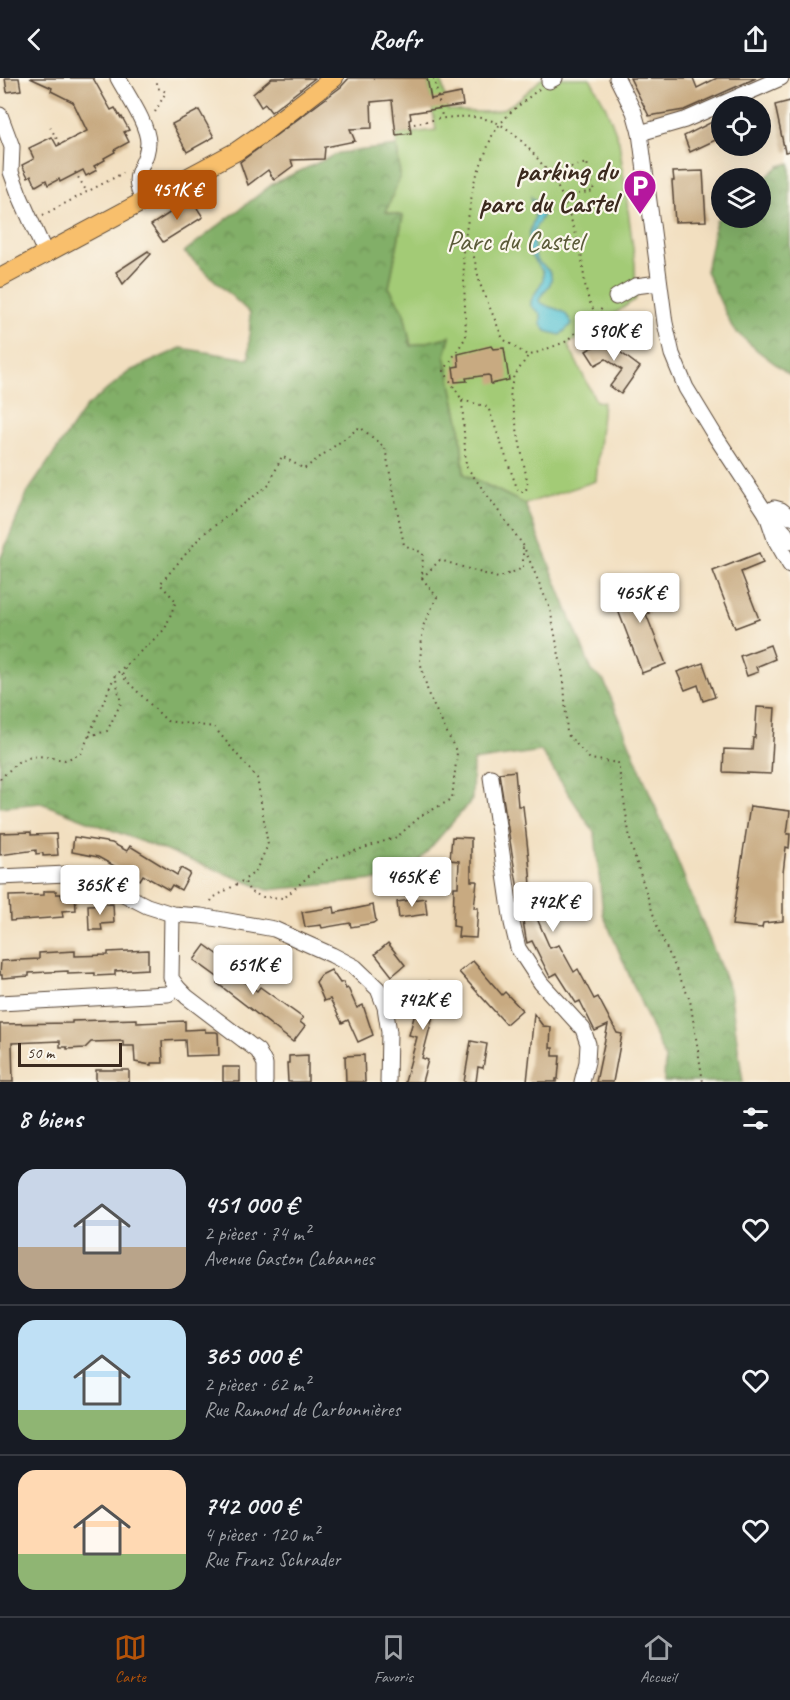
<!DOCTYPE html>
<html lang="fr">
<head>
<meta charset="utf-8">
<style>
	:root { --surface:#171b24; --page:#20242c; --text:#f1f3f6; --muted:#9ea1a6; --line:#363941; --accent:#b45309 }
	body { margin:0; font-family:Caveat,sans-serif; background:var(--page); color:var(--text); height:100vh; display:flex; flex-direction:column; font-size:22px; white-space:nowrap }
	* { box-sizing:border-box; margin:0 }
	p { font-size:20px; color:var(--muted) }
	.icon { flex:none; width:33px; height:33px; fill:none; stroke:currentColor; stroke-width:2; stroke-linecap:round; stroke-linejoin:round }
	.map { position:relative; height:1004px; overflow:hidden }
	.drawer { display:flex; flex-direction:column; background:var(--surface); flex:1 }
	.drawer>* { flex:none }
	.tools { position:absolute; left:711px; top:18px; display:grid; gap:12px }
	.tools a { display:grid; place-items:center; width:60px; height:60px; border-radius:50%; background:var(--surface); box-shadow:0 6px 24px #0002; font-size:30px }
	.scale { position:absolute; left:18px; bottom:15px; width:104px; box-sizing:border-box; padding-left:6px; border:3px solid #3b2a1e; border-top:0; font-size:16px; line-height:21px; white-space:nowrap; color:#3b2a1e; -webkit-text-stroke:4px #fbf7ec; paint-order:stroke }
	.price { position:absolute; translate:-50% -51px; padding:0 14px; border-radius:6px; background:#fff; color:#222; font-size:20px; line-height:39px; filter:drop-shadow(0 2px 3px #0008) }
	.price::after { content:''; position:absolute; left:50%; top:36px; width:18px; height:14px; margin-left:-9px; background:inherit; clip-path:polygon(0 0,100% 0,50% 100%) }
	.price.active { background:var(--accent); color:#fff }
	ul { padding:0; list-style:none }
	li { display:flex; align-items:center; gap:18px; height:150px; padding:0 18px }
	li+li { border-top:2px solid var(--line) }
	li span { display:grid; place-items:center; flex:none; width:168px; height:120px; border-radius:18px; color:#555 }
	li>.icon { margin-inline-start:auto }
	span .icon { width:72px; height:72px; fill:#fffc; stroke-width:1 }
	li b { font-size:26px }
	h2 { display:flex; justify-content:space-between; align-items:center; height:72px; padding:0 18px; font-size:26px }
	header { display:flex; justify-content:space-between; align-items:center; height:78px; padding:0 18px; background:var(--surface); font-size:27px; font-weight:600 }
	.dock { display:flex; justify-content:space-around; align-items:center; height:84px; border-top:2px solid var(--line); background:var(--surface); font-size:16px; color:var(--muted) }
	.dock a { display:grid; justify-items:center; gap:3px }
	.dock .active { color:var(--accent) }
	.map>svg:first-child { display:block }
</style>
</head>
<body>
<header><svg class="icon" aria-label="back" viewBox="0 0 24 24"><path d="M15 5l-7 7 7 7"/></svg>Roofr<svg class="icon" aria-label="share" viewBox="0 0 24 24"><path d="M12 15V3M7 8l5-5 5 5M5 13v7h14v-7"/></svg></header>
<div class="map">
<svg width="790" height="1004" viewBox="0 0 790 1004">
	<defs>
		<pattern id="forest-crowns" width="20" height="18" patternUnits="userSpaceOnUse" patternTransform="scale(1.5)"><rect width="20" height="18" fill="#82af67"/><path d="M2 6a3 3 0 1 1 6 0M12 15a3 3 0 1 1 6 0" fill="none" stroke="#6c8f54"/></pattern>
	</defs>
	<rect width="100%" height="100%" fill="#fbf7ec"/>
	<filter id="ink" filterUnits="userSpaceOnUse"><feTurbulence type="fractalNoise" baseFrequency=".0167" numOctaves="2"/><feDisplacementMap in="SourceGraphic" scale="12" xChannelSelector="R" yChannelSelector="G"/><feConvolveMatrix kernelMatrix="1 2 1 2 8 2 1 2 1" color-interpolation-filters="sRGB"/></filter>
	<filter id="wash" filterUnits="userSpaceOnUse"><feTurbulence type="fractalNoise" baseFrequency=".008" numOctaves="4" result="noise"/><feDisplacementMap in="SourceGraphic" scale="24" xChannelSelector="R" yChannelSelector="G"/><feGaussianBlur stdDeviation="1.35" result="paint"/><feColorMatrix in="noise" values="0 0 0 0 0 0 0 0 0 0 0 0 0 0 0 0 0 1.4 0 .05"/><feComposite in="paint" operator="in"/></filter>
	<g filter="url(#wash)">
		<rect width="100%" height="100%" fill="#f2dfc0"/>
		<path fill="#a3cb76" stroke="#6f7a4a" stroke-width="1.5" d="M441,0L448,32C502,36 502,38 542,0H590L606,29L619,63L635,185L636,221L568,267L596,323L603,324L596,403L525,426L464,396L460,348L445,277L450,259L411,268L404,235L389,209L403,138L386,134L400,98L396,57L436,52L427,1Z"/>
		<g fill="url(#forest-crowns)" stroke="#5e6c42" stroke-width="1.5">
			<polygon points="397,68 400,98 386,134 403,138 389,209 404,235 411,268 450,258 445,277 460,348 464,396 525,426 592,593 604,603 730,912 743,1004 664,1004 665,981 603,836 595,756 541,673 473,683 472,722 405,799 268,812 41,725 0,729 0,482 27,415 85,330 130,293 181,270 249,281 250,235 184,174 274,105 339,75"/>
			<polygon points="790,85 790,297 758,273 733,251 706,193 716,143 721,138 722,140 760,140 761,104 779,88"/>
		</g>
		<path fill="#5ac4d4" stroke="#4a7779" stroke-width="1.5" d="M531,119L544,132C543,141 537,145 534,153C532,159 534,170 535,177C537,189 554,189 551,203C549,212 540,215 539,223C552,234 563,226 572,246L560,257L546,253L541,246V236L531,228V223L543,202V194L529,175V156L535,138Z"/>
		<g id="blocks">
			<g fill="#c8aa81">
				<polygon points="5,0 19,0 21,12 7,14"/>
				<polygon points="30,0 93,0 111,32 115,30 121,40 122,39 129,52 124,54 129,64 114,72 115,74 104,80 105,82 94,88 97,92 86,98 83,92 60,104 59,101 48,107 46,102 36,108 31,97 28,99 22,87 34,81 29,70 52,59 57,68 87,53 73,24 51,13 52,10"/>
				<polygon points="272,0 315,0 271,34 265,26 261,29 253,16"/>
				<polygon points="349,0 427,0 431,21 461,15 463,27 410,35 411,41 409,42 411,55 396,57 392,22 371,24 372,50 350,51 355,63 325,69 324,81 291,82 293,88 274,102 268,92 248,107 240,84 341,9"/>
				<polygon points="630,0 693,0 697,10 717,0 756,0 684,32 649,38"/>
				<polygon points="790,23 790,73 785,74 775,27"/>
				<polygon points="199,32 214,59 187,74 172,46"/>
				<polygon points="722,39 722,59 690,74 684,58"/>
				<polygon points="703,93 706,143 675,144 672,103 674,103 673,94"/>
				<polygon points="191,121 203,139 163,164 151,147"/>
				<polygon points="148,173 151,176 123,206 116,194"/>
				<polygon points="611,258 620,274 640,289 621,316 610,308 622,292 606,281 595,287 586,273"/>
				<polygon points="491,268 493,271 504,270 509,302 491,306 490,298 488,297 466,300 467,303 455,304 453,289 459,288 458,276"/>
				<polygon points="759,475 763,485 741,494 759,541 735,550 713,493"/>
				<polygon points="638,504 639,509 658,504 662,514 645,522 649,535 646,536 666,586 642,595 613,519 627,514 625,509"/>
				<polygon points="770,567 775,581 756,589 758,594 747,598 740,578"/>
				<polygon points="703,585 715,619 703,623 698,607 685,612 677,594"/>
				<polygon points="757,629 775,630 771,696 723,694 724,671 752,672 753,660 755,660"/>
				<polygon points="515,693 518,728 523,728 529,782 532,820 528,820 550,870 559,867 574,894 578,891 594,921 598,919 617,955 622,956 613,1004 596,1004 608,947 595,953 580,923 576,925 557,895 550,899 532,863 527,865 526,861 499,695"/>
				<polygon points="750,728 790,733 787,756 790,756 789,770 786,769 783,795 783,843 763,845 762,850 732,847"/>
				<polygon points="31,754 31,757 56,756 58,777 43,778 43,775 36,776 36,772 0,777 0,755"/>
				<polygon points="74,759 112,765 127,773 130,768 177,797 181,790 190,795 181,812 172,807 169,812 143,797 140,802 98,779 72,774"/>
				<polygon points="452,759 471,760 471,803 477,803 474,830 478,830 476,860 458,859 459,849 453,848 454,809 458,809 459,783 450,782"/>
				<polygon points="44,813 56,813 56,816 61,816 62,820 64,820 65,815 75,815 76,832 62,833 63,839 10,843 9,818 44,817"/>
				<polygon points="425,820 427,836 399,840 397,824"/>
				<polygon points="113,826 114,845 101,846 102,852 89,852 88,827"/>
				<polygon points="373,827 376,843 373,845 351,849 350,845 322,850 321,847 305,849 302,834 334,829 335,835"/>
				<polygon points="388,865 405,887 392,898 375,876"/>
				<polygon points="205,867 227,883 223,888 257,913 260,909 303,940 300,944 305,948 293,964 217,905 220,901 194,882"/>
				<polygon points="148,872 148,891 115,893 115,897 95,898 95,895 68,896 68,893 29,895 29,898 2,900 2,897 0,897 1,883 39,881 39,875 75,873 75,878 108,877 108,874"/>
				<polygon points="473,883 502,917 505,914 522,932 506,946 459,894"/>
				<polygon points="331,892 340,905 343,904 346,911 348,910 357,930 363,927 373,957 358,964 348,942 342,945 330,921 324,923 316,904 321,897"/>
				<polygon points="429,903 444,907 438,930 435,930 422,980 428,982 422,1004 405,1004 417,959 409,957 416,932 420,934"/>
				<polygon points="534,936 543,948 551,949 550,970 553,970 553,978 560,978 558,1001 556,1001 556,1004 527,1004"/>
				<polygon points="137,941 137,945 185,943 185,952 205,951 205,954 216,954 218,955 219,977 186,978 185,962 162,963 163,985 151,985 151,987 135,984 134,968 123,968 123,963 91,964 85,970 67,971 67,969 60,969 60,963 12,965 13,1004 0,1004 0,946 72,945 72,943"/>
				<polygon points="471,963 487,966 483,990 478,989 476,1004 464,1004"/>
				<polygon points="308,977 308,1004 288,1004 287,985 289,985 289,978"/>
				<polygon points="364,977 365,1004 346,1004 345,978"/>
				<rect x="223" y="989" width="17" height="15"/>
				<rect x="96" y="992" width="33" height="12"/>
			</g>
		</g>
	</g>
	<g filter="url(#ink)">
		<use href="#blocks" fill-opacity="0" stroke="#564536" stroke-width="1.5"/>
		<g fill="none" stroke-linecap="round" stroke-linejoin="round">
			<defs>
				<g id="minor">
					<path d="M118,0C127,17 148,46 148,65C147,92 127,92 144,124"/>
					<polyline points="617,0 634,34 640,55 665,245 672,276 686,310 714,356 766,435 785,455 790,464"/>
					<polyline points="549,3 555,0"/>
					<polyline points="0,37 12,69 11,94 19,116 46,177"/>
					<polyline points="640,55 685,42 781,0"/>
					<polyline points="616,219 635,208 659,205"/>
					<polyline points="766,435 774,430 781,432 790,439"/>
					<polyline points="768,440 775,461 790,487"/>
					<polyline points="491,699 512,845 518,870 541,905 583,951 588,966 587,984 582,1004"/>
					<polyline points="0,799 67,796 86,797 147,828 172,836 201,838 274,851 332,877 355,889 378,911 385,929 389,954 388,1004"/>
					<polyline points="172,836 171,900 178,910 187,919 258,973 265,986 265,1004"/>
					<polyline points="0,925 168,916 178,910"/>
				</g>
				<polyline id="major" points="0,200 237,73 260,57 334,0"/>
			</defs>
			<use href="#minor" stroke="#564536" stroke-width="17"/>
			<use href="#major" stroke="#564536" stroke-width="20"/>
			<g stroke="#564536" stroke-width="2" stroke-dasharray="1.5 4.5" stroke-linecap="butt">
				<polyline points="434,0 442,38"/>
				<polyline points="539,11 511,34 500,46 492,58 474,104 463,172 466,259 444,293 462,322 466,388 523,467 550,531 564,603 567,656 590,681 618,685 631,767 658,851 690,922 703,1004"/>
				<polyline points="155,34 166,14 158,10 156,0"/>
				<path d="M414,46C439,40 470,34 495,44C518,53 552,95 562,118C569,134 575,153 580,170C585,191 582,217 596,235"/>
				<polyline points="50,49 61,68"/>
				<polyline points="75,94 87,114"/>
				<polyline points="549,98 556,93 587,85 594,113 562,119"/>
				<polyline points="43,137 123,95"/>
				<polyline points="464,160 470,161 480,206 503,261 527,277"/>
				<polyline points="462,322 488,329 517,410 519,414 525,414 528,407 510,315 513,300 528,278 565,264 605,228"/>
				<polyline points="422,500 440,482 498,500 523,490 523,468"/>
				<polyline points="125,590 122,598 167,643 214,649 257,700 268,767 255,794 244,802 213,820 210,825"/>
				<polyline points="89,658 107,653 121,625 115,597"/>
				<polyline points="0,701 18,684 27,680 39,678 65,682 81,676 115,597 165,551 176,523 160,506 202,457 269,407 282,378 304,391 360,349 385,370 404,467 423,475 422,500 437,519 423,548 420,583 429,618 457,675 452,721 421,738 397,759 327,782 284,820 263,819 250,814 244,802"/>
			</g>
			<use href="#minor" stroke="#fff" stroke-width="15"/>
			<use href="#major" stroke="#f8bf6c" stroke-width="18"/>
		</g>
	</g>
	<defs>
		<symbol id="parking-pin" viewBox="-11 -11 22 30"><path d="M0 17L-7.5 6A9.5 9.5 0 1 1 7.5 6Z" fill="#b5179e" stroke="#fbf7ec"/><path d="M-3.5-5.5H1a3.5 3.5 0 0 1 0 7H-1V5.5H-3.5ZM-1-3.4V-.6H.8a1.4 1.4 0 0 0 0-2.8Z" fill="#fff"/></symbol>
	</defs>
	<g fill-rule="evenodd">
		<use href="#parking-pin" x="621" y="89" width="38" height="52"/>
	</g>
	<g text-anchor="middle" stroke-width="4.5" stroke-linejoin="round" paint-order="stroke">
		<g font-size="28" font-weight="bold" fill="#3b2a1e" stroke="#fbf7ec" text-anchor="end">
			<text x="617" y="102">parking du<tspan x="617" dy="32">parc du Castel</tspan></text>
		</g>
		<g font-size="28" fill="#5a5a38" stroke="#fbf7ec">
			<text x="515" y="172">Parc du Castel</text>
		</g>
	</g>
</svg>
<div class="tools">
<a><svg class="icon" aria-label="locate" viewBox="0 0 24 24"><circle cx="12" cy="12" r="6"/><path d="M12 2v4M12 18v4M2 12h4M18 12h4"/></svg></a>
<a><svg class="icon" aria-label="layers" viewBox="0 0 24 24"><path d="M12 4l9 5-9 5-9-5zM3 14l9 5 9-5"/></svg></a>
</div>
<div class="scale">50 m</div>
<b class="price active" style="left:177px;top:143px">451K €</b>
<b class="price" style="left:614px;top:284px">590K €</b>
<b class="price" style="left:640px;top:546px">465K €</b>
<b class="price" style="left:412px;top:830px">465K €</b>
<b class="price" style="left:100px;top:838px">365K €</b>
<b class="price" style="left:553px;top:855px">742K €</b>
<b class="price" style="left:253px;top:918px">651K €</b>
<b class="price" style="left:423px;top:953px">742K €</b>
</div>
<section class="drawer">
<h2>8 biens<svg class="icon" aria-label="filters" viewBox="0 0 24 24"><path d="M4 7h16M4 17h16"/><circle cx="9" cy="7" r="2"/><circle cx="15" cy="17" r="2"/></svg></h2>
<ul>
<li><span style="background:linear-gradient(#c9d6e8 65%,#b9a48a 0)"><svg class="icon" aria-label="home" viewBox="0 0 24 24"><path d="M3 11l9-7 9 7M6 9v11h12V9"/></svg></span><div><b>451 000 €</b><p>2 pièces · 74 m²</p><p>Avenue Gaston Cabannes</p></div><svg class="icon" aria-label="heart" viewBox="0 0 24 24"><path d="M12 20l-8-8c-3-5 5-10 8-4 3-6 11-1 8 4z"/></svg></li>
<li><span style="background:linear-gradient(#bfe0f5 75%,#8fb573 0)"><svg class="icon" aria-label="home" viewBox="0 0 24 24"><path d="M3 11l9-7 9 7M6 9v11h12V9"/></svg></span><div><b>365 000 €</b><p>2 pièces · 62 m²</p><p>Rue Ramond de Carbonnières</p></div><svg class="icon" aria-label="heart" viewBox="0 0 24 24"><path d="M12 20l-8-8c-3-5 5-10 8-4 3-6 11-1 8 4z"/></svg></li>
<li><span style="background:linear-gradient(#ffd9b3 70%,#8fb573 0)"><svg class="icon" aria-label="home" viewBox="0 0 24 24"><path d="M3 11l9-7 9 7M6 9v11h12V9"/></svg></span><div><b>742 000 €</b><p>4 pièces · 120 m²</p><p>Rue Franz Schrader</p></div><svg class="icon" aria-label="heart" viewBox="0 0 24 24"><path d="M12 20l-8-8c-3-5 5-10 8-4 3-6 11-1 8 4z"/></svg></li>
</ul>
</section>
<nav class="dock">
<a class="active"><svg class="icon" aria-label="map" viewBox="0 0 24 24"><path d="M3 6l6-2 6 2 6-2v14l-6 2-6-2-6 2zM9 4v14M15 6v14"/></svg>Carte</a>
<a><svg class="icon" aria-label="saved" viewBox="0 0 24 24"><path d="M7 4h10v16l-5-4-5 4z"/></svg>Favoris</a>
<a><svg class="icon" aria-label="home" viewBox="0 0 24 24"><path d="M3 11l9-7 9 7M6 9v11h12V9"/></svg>Accueil</a>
</nav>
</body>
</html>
